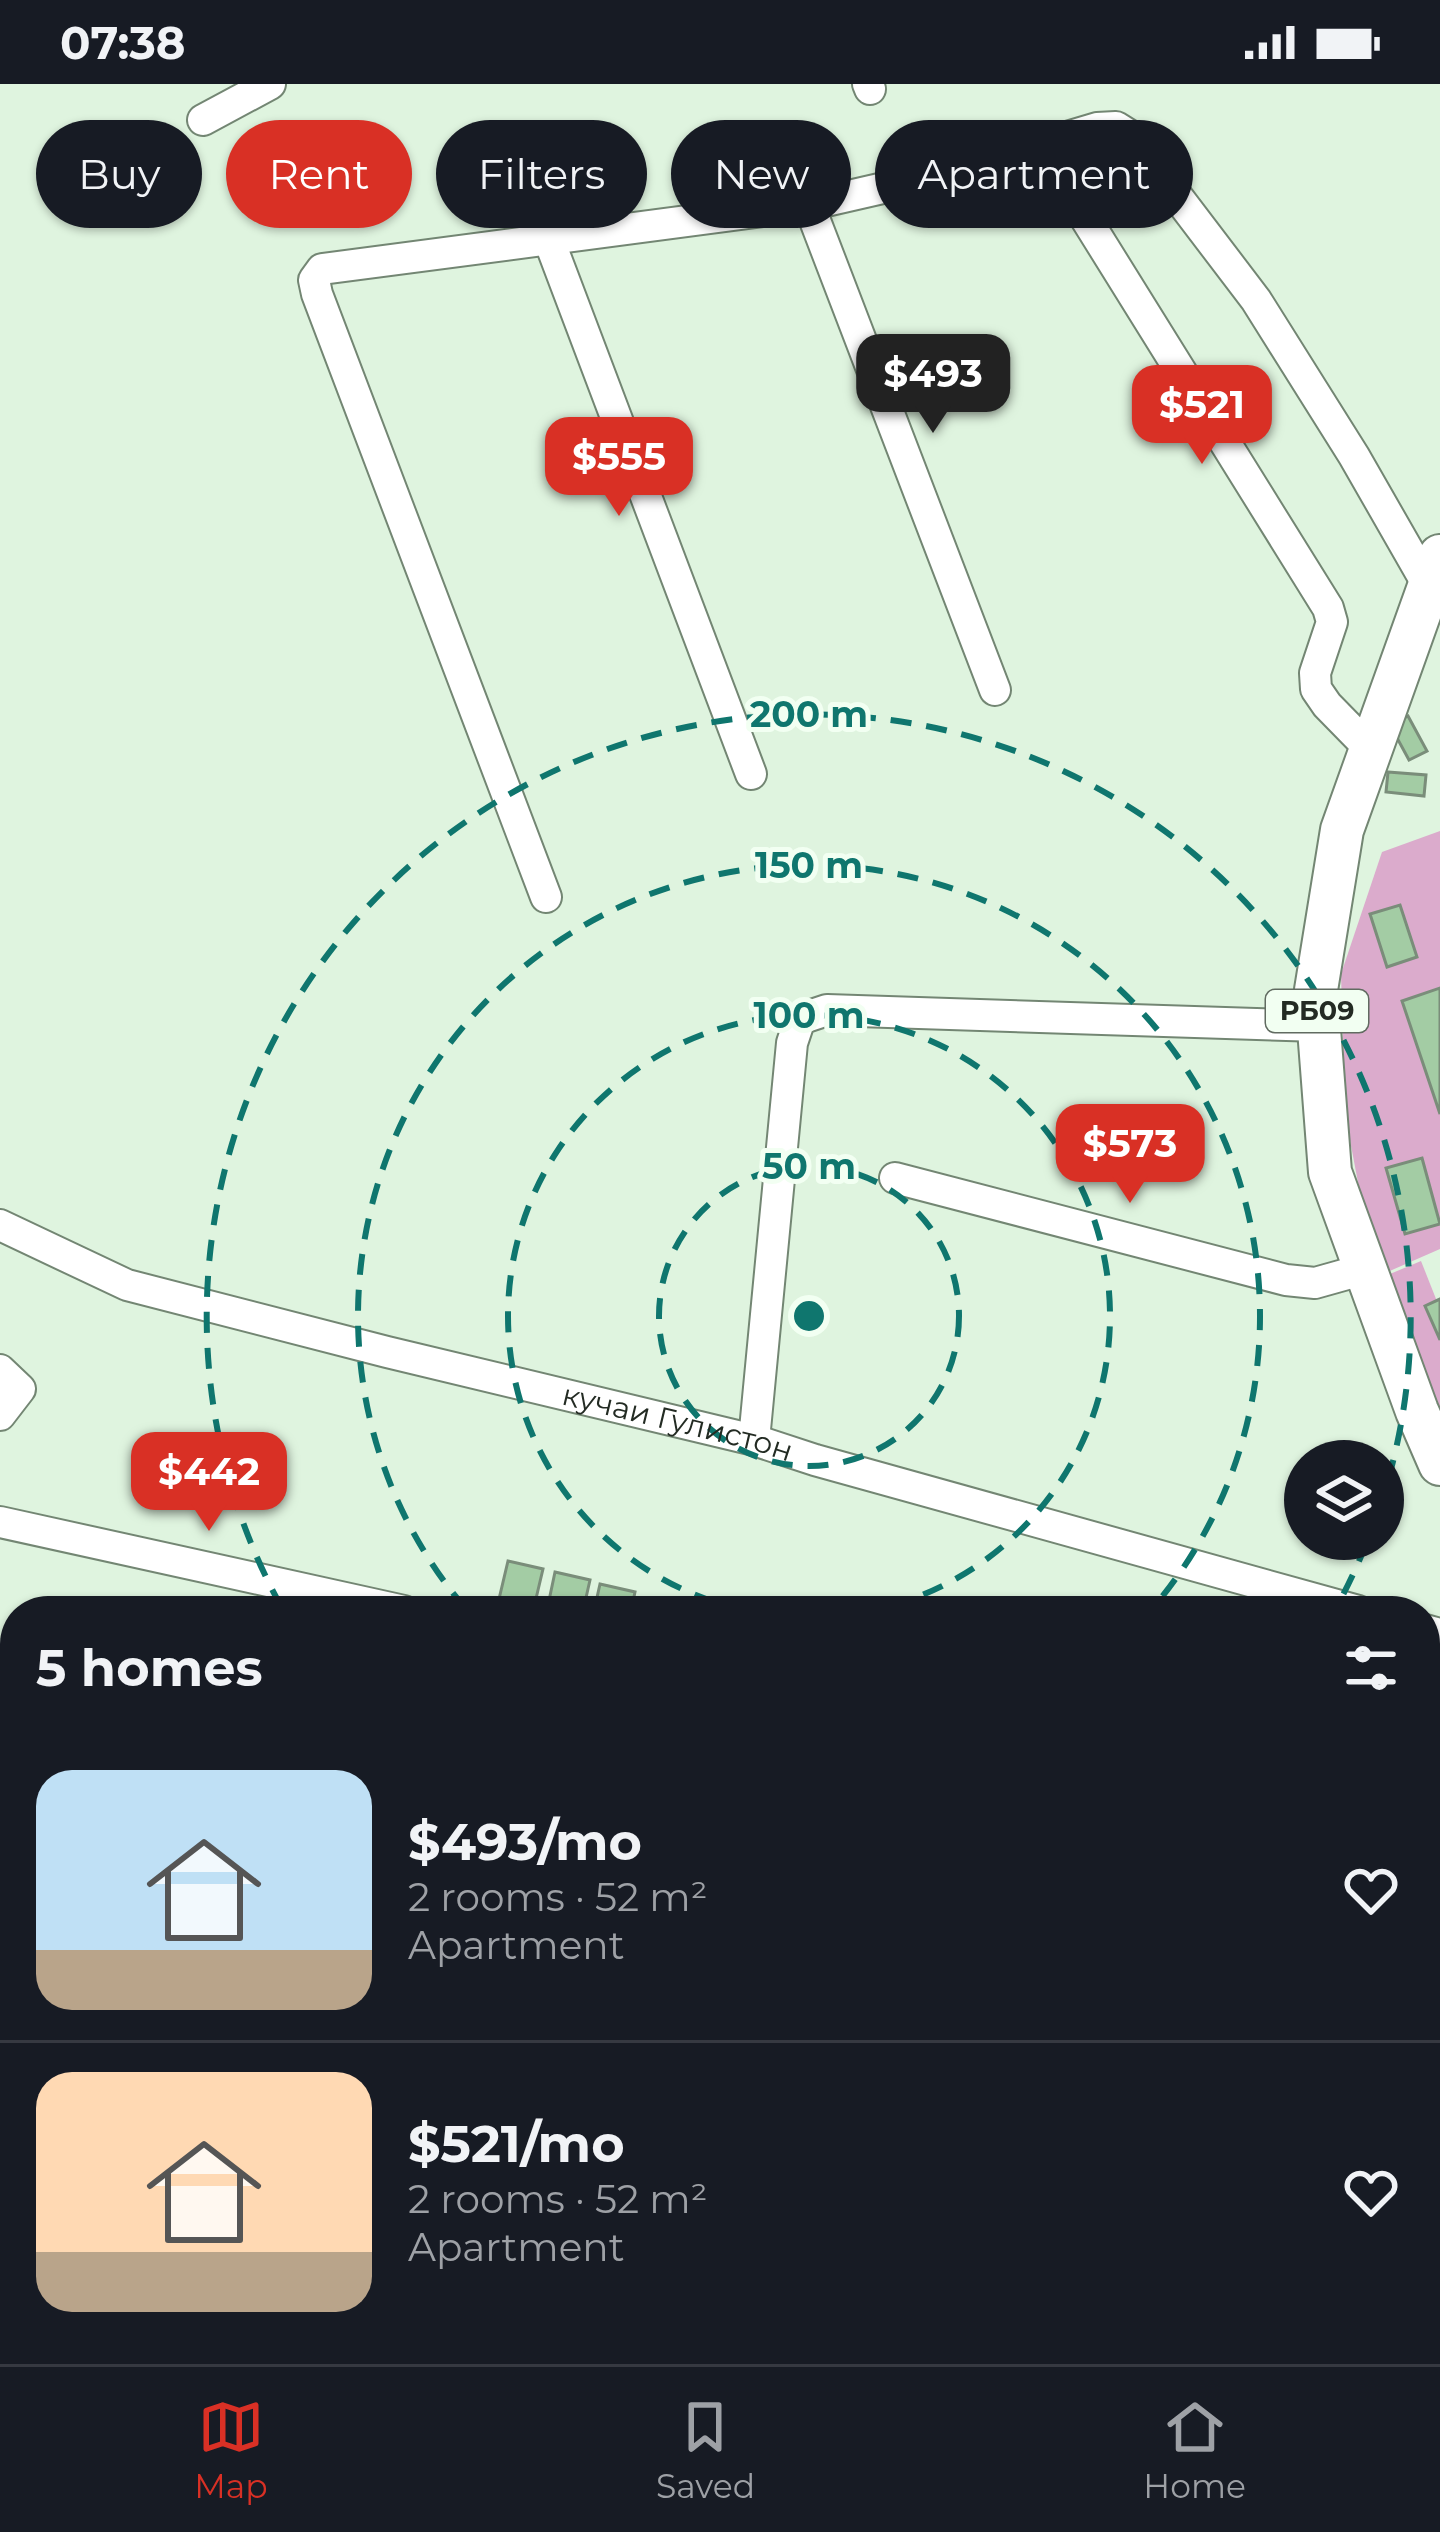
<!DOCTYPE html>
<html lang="en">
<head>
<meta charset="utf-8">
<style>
	:root { --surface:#171b24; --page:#242831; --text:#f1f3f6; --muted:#9ea1a6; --line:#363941; --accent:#d93025 }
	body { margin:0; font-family:Montserrat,sans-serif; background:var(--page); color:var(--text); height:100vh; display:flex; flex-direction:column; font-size:45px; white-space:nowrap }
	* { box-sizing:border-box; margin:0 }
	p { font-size:39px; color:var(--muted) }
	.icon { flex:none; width:66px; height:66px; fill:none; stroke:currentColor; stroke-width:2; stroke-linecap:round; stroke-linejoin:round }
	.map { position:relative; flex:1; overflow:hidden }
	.side { position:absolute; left:0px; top:1512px; width:1440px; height:768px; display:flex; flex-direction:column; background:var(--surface); border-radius:48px 48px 0 0; box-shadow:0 3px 9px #0004 }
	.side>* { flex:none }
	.banner { position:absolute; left:36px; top:36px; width:1368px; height:108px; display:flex; gap:24px }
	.fabs { position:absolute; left:1284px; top:1356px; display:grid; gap:24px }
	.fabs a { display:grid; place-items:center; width:120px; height:120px; border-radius:50%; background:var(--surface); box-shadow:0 3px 9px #0004; font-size:60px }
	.price { position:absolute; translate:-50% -102px; padding:0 27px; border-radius:24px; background:var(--accent); color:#fff; font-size:39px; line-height:78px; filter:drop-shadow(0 3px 6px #0008) }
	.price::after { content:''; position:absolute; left:50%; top:72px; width:36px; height:27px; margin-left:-18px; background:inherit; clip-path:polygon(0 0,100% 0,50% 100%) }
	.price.on { background:#222; color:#fff }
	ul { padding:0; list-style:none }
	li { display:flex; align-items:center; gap:36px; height:300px; padding:0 36px }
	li+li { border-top:3px solid var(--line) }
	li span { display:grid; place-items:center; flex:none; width:336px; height:240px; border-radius:36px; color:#555 }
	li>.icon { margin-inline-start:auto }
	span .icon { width:144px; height:144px; fill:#fffc; stroke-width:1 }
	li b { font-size:51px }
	h2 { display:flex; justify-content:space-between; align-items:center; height:144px; padding:0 36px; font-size:51px }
	.pill { padding:0 42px; border-radius:54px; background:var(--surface); box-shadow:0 3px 9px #0004; font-size:42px; line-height:108px }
	.pill.on { background:var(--accent); color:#fff }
	.status { display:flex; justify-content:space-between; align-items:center; height:84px; padding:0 60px; background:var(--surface); direction:ltr }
	.status svg { height:33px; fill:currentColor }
	.tab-bar { display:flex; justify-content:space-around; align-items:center; height:168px; border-top:3px solid var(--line); background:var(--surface); font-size:33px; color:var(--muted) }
	.tab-bar a { display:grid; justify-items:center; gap:6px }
	.tab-bar .on { color:var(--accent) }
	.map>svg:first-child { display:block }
</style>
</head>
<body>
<div class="status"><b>07:38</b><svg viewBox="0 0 49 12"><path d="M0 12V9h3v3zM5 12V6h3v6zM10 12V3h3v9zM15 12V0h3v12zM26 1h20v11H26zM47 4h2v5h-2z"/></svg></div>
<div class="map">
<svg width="1440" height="2280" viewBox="0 0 1440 2280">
	<rect width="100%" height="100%" fill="#dff4df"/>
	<polygon fill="#f1c0e2" points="15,2160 15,2265 664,2265 653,2280 0,2280 0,2193"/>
	<g fill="#dbabcc">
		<polygon points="1440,747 1440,1165 1376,1193 1345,1030 1341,890 1382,768"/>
		<polygon points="1421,1177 1440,1225 1440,1342 1378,1195"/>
	</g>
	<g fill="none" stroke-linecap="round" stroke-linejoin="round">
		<g stroke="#87b088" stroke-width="21">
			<polyline points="0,1784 15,1790"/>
			<polyline points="928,2265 937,2280"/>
		</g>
	</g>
	<g fill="#a3cca4" stroke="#7a8d7a" stroke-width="3">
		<polygon points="1408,632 1427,667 1409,676 1390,641"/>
		<polygon points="1388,688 1426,691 1424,712 1386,708"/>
		<polygon points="1400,821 1417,873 1387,883 1370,830"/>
		<polygon points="1440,904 1440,1030 1402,917"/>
		<polygon points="1422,1074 1440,1140 1405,1150 1386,1084"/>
		<polygon points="1440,1215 1440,1256 1425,1222"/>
		<polygon points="508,1477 543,1485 534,1523 499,1515"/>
		<polygon points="555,1488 590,1496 583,1527 547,1526"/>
		<polygon points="600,1500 635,1508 631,1527 594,1527"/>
		<polygon points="653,1514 688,1522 687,1527 650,1527"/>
	</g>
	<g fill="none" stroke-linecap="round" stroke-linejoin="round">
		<defs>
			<g id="minor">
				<polyline points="868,0 870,5"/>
				<polyline points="203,36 270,0"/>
				<polyline points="1040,61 1328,524 1332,538 1315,589 1316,605 1327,621 1371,666"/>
				<polyline points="809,121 995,606"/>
				<polyline points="549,156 751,690"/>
				<polyline points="546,813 317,210 314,196 322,185 809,121 940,91 1097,44 1116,43 1132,53 1256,216 1354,372 1429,503"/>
				<polyline points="895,1094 1286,1196 1315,1199 1365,1185"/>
				<path id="s1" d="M0,1141L127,1201L387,1268L754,1356L815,1376L1358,1527"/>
				<polyline points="0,1286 20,1305 0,1331"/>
				<polyline points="754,1356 792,959 800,935 827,926 1319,942"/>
				<polyline points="0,1438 404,1527"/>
				<polyline points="1425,1546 1440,1550"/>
				<polyline points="1425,1814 1440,1815"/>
				<polyline points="1282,2280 1284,2265"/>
			</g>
			<polyline id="highway" points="1440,472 1342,746 1316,906 1330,1088 1417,1327 1440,1380"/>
		</defs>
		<use href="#minor" stroke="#738673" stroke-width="34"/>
		<use href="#highway" stroke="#738673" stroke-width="46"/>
		<use href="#minor" stroke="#fff" stroke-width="30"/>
		<use href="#highway" stroke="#fff" stroke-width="42"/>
	</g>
	<g fill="none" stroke="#0f766e" stroke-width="6" stroke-dasharray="21 15">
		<circle cx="809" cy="1232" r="150"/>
		<path d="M749 1527A301 301 0 1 1 869 1527"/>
		<path d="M466 1525A451 451 0 1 1 1152 1525"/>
		<path d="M1367 1458A602 602 0 0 1 1336 1524M282 1524A602 602 0 1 1 1383 1413"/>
	</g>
	<g text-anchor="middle" stroke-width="10" stroke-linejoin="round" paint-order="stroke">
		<rect fill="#f2fff2" stroke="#616b61" stroke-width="3" x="1266" y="906" width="102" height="42" rx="9"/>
		<g font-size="27" font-weight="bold" fill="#232b23">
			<text x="1317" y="936">РБ09</text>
		</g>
		<g font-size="30" fill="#232b23" stroke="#f2fff2">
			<text dy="10" stroke="none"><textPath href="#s1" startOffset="708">кучаи Гулистон</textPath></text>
		</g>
	</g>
	<circle cx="809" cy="1232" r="18" fill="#0f766e" stroke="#f2fff2" stroke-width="6"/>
	<g font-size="36" text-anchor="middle" font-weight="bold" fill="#0f766e" stroke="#f2fff2" stroke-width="10" stroke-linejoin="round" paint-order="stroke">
		<text x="809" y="643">200 m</text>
		<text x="809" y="794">150 m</text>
		<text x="809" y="944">100 m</text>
		<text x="809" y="1095">50 m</text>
	</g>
</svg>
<div class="fabs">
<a><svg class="icon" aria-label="layers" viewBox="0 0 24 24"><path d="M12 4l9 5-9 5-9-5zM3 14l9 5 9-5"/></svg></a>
</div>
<b class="price on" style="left:933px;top:352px">$493</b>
<b class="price" style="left:1202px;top:383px">$521</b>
<b class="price" style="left:619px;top:435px">$555</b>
<b class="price" style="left:1130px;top:1122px">$573</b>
<b class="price" style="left:209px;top:1450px">$442</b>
<div class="banner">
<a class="pill">Buy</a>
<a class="pill on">Rent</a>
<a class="pill">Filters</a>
<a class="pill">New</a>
<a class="pill">Apartment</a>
</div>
<section class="side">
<h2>5 homes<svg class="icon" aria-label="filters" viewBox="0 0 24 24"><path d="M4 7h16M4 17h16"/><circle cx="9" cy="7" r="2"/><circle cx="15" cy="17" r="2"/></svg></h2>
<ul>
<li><span style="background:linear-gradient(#bfe0f5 75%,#b9a48a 0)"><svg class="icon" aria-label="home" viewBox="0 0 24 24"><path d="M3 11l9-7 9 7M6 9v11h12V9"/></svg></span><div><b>$493/mo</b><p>2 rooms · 52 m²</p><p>Apartment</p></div><svg class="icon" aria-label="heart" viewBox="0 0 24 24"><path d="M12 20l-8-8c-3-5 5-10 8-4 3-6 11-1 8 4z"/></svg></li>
<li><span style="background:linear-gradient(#ffd9b3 75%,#b9a48a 0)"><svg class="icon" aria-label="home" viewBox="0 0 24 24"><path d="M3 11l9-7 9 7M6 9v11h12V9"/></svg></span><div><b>$521/mo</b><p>2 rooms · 52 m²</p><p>Apartment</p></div><svg class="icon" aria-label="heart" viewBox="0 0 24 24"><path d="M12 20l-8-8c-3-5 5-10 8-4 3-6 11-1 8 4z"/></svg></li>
</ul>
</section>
</div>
<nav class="tab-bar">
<a class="on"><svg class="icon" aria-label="map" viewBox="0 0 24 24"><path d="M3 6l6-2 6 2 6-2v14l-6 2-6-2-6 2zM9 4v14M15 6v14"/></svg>Map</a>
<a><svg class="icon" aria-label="saved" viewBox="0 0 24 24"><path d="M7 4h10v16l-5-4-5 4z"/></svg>Saved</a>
<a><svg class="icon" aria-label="home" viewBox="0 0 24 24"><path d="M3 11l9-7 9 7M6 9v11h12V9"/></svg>Home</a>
</nav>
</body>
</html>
